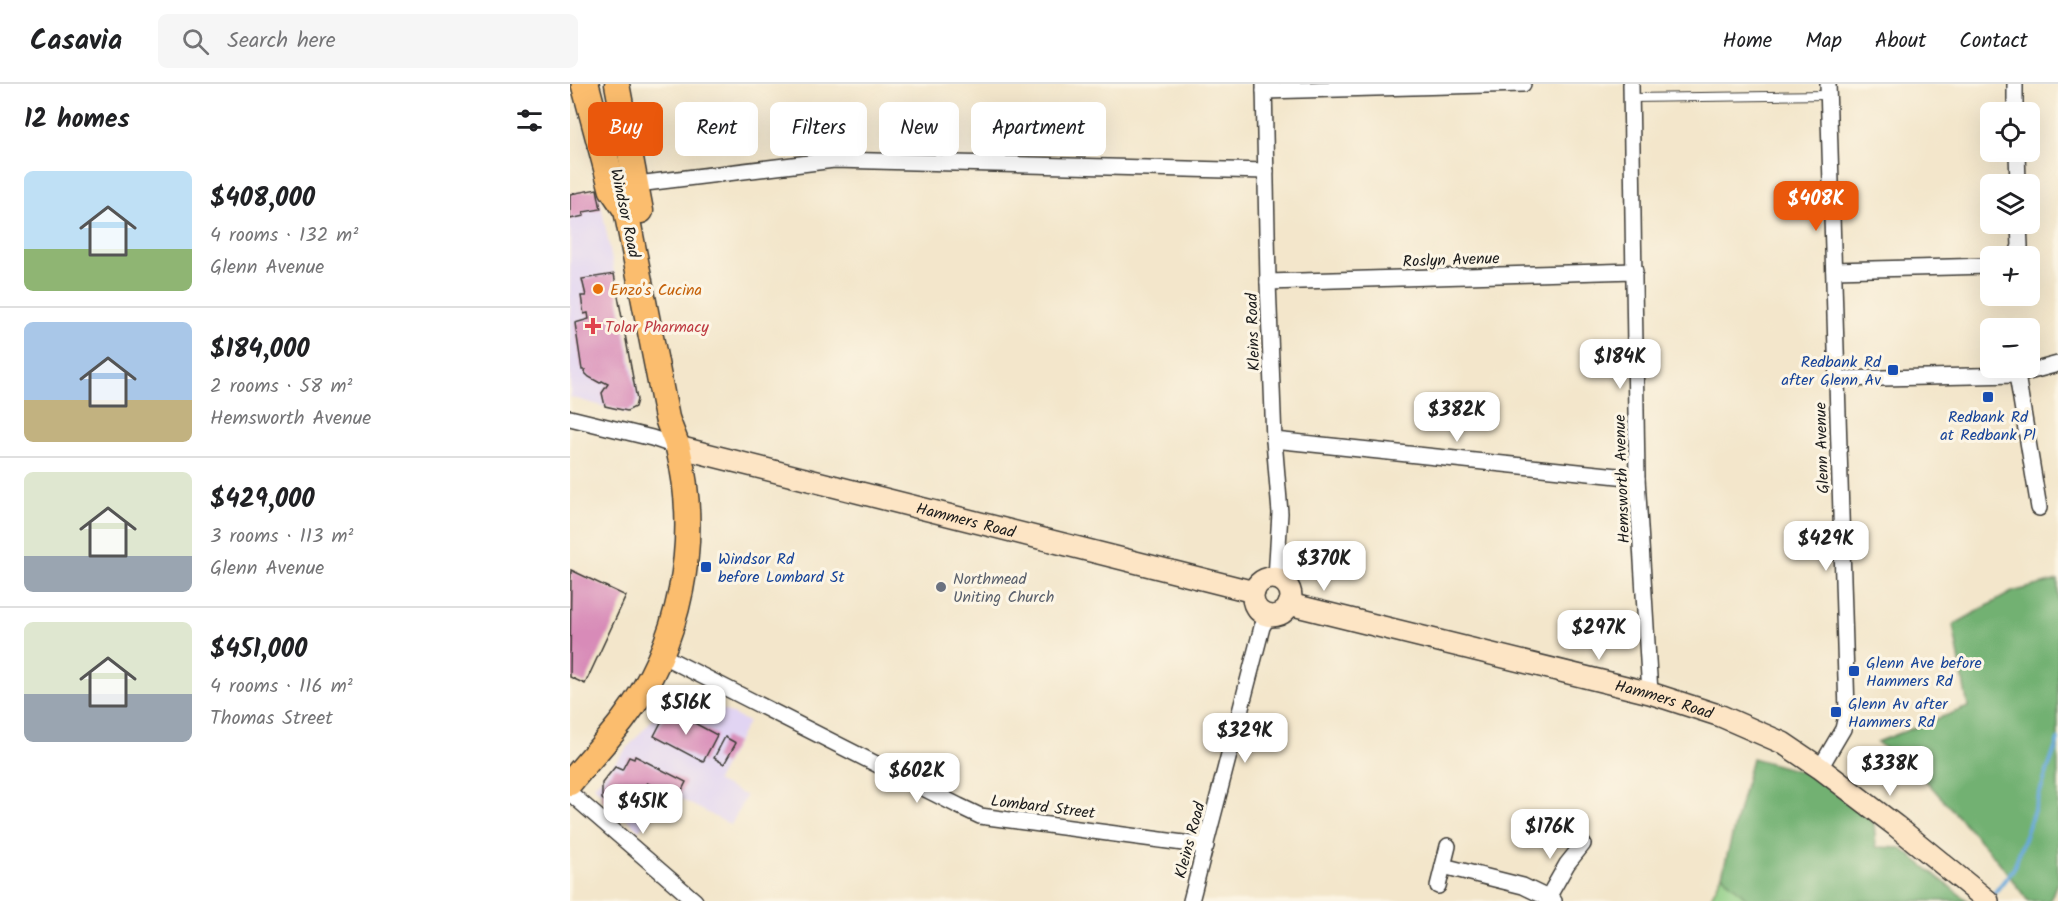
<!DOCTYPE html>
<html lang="en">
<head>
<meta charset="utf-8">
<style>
	:root { --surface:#fff; --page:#f6f6f6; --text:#202124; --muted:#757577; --line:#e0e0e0; --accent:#ea580c }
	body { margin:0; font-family:Kalam,sans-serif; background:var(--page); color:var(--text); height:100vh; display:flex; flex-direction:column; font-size:22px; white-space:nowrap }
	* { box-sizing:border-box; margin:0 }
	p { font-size:20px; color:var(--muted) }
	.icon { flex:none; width:33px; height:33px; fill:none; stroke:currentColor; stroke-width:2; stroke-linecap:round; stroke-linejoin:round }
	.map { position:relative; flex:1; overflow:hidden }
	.sheet { display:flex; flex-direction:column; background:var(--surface); width:570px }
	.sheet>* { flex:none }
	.top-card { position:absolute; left:18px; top:18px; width:570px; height:54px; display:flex; gap:12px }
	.fabs { position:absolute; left:1410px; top:18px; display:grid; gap:12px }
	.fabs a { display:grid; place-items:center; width:60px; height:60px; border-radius:9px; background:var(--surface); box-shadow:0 6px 24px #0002; font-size:30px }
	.price { position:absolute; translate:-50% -51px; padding:0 14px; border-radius:12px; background:#fff; color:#222; font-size:20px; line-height:39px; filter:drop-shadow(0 2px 3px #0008) }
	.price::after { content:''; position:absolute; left:50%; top:36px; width:18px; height:14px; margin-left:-9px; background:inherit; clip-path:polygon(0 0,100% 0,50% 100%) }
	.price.active { background:var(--accent); color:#fff }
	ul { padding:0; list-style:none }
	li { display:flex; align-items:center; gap:18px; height:150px; padding:0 24px }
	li+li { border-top:2px solid var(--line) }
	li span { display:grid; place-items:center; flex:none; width:168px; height:120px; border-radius:9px; color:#555 }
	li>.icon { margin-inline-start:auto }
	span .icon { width:72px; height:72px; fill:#fffc; stroke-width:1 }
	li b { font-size:26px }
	h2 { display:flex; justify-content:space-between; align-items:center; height:72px; padding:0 24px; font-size:26px }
	.pill { padding:0 21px; border-radius:9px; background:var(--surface); box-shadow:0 6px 24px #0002; font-size:21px; line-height:54px }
	.pill.active { background:var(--accent); color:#fff }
	header { display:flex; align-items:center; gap:36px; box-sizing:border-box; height:84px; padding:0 30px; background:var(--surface); border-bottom:2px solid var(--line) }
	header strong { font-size:28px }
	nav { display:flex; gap:33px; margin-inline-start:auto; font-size:21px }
	.search { width:420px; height:54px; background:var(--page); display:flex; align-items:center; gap:15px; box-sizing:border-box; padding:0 21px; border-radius:9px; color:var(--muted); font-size:22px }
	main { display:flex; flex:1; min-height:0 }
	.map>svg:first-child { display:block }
</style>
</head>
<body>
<header>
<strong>Casavia</strong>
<div class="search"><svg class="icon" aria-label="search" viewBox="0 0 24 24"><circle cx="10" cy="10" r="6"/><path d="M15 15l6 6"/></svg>Search here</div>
<nav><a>Home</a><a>Map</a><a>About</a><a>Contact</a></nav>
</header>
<main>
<section class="sheet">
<h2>12 homes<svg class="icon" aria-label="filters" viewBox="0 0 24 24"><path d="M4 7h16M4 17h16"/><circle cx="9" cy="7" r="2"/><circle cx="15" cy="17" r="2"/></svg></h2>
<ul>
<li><span style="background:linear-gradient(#bfe0f5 65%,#8fb573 0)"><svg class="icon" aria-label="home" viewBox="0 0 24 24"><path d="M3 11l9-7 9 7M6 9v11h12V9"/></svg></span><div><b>$408,000</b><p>4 rooms · 132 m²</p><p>Glenn Avenue</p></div></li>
<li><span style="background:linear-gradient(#a9c7e8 65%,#c2b280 0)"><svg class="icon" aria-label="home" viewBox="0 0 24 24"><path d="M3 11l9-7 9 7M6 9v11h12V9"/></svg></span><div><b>$184,000</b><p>2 rooms · 58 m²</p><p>Hemsworth Avenue</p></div></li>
<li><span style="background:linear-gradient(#dfe7d0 70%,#9aa5b1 0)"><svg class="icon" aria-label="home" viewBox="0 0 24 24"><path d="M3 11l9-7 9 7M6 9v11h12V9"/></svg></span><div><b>$429,000</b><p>3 rooms · 113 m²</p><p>Glenn Avenue</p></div></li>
<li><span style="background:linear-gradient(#dfe7d0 60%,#9aa5b1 0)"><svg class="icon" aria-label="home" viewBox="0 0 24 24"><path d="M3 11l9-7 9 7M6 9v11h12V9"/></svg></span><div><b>$451,000</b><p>4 rooms · 116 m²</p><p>Thomas Street</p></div></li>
</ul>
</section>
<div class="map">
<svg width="1488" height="817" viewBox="0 0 1488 817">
	<rect width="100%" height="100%" fill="#fcf5e5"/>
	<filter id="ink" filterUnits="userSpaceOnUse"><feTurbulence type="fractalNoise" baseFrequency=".0167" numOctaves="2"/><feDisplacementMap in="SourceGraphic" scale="12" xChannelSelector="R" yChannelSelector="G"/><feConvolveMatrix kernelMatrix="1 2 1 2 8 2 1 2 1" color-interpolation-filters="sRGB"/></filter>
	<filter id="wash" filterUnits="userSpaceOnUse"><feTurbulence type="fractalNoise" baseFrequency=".008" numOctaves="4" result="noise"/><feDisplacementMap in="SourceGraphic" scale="24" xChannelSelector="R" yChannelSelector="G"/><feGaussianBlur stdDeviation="1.35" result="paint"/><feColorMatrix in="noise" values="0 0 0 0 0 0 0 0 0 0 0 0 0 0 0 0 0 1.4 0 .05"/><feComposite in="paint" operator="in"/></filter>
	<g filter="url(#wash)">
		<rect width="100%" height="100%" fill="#f3e6cb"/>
		<g fill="#e1d4f3">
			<polygon points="28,105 69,316 65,325 57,329 0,313 0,110"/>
			<polygon points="105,602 178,638 146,697 176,712 161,741 109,714 98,712 69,746 24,702 87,630"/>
		</g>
		<polygon fill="#8ece85" stroke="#557550" stroke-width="1.5" points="1152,791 1254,817 1139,817"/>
		<g fill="#72b172" stroke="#476647" stroke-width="1.5">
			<polygon points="1488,496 1488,796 1480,817 1458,817 1429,778 1358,699 1307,658 1398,623 1383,541 1442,508"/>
			<polygon points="1182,674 1240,690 1285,719 1304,739 1306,763 1331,764 1398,817 1177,817 1177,815 1152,791"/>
		</g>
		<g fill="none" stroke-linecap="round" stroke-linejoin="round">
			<polyline stroke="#67a9db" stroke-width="4" points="1422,812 1444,784 1488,656"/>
		</g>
		<g id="blocks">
			<g fill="#d88bb8">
				<polygon points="27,105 31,125 13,128 14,132 0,135 0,110"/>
				<polygon points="44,190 67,316 65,323 57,327 35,322 32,309 38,300 32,297 30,299 19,293 14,288 15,286 12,286 5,239 19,235 18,229 14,230 11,212 16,212 12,195"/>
				<polygon points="1,486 56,512 15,600 0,593"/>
				<polygon points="98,625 147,651 133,678 84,652"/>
				<polygon points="155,653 166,659 154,680 144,674"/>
				<polygon points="65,672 116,698 108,714 77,699 49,729 32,715 32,699 45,683 52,686 59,673 64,675"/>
			</g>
		</g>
	</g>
	<g filter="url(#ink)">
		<use href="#blocks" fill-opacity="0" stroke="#3c3a36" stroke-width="1.5"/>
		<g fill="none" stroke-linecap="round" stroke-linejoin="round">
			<defs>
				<polyline id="lane" points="1062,14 1258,11"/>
				<g id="street">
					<polyline points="694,0 698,198 704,356 710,429 706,494"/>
					<polyline points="1061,0 1067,394 1080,609"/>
					<polyline points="1445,0 1445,28"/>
					<polyline points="694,7 953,0"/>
					<polyline points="1447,68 1448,100"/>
					<polyline points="59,101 264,76 696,87"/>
					<polyline points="1446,172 1450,162 1449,140"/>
					<polyline points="1264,186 1420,182"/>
					<polyline points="698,198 1065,187"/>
					<polyline points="1447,291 1469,424"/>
					<polyline points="1267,295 1447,291 1488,280"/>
					<polyline points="0,334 82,354 108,363"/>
					<polyline points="704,356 1067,394"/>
					<polyline points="91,571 389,722 410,732 636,762"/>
					<polyline points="1250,684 1273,645 1277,628 1258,0"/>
					<polyline points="0,709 125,817"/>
					<polyline points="873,782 953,802 984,817"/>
					<polyline points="868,802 878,762"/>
					<polyline points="621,817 692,543 699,531"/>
					<polyline points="976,817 997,780 1013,760"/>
				</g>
				<g id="secondary">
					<path id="s1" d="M108,363L684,508"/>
					<circle cx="702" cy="513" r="19"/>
					<path id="s2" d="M719,520L1080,609L1151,632L1213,659L1250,684L1326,742L1418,817"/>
				</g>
				<g id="primary">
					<polyline points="47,0 71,127"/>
					<path d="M0,699C17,678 36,658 53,636C111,560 131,457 108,364C105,354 100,344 97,334L52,106"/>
				</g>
				<polyline id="highway" points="15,0 43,105 56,124"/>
			</defs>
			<use href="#lane" stroke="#3c3a36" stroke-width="10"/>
			<use href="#street" stroke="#3c3a36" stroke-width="18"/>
			<use href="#secondary" stroke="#3c3a36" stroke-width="24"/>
			<use href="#primary" stroke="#3c3a36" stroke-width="27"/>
			<use href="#highway" stroke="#3c3a36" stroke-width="30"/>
			<use href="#lane" stroke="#fff" stroke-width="8"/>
			<use href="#street" stroke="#fff" stroke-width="15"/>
			<use href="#secondary" stroke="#fde5c5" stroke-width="21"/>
			<use href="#primary" stroke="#fbbd6e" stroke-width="24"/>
			<use href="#highway" stroke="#fbbd6e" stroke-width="27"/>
		</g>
	</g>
	<circle fill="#e8710a" stroke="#fcf5e5" stroke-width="2" cx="28" cy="205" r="6"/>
	<path fill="#e0444e" stroke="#fcf5e5" stroke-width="2" d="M20 233h6v6h6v6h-6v6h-6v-6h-6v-6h6z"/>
	<g fill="#1a4fb4" stroke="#fcf5e5" stroke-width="2">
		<rect x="1317" y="280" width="12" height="12" rx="3"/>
		<rect x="1412" y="307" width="12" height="12" rx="3"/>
		<rect x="130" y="477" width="12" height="12" rx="3"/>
		<rect x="1278" y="581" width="12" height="12" rx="3"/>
		<rect x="1260" y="622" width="12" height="12" rx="3"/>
	</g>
	<circle fill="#6b7280" stroke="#fcf5e5" stroke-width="2" cx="371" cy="503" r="6"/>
	<g text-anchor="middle" stroke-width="6" stroke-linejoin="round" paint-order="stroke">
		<g font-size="16" fill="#1c1c1c" stroke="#fcf5e5">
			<text transform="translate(56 129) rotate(78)" y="6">Windsor Road</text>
			<text transform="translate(881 175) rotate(-2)" y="6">Roslyn Avenue</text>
			<text transform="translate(682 248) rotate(-92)" y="6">Kleins Road</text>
			<text transform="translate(1251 364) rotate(-92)" y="6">Glenn Avenue</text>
			<text transform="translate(1051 395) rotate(-92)" y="6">Hemsworth Avenue</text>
			<text dy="6" stroke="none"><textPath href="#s1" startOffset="297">Hammers Road</textPath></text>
			<text dy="6" stroke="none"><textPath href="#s2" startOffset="387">Hammers Road</textPath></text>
			<text transform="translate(473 722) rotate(7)" y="6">Lombard Street</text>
			<text transform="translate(619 756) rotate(-75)" y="6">Kleins Road</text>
		</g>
		<g font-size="16" fill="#c56008" stroke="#fcf5e5" text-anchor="start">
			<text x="40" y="211">Enzo's Cucina</text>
		</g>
		<g font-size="16" fill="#be3a42" stroke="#fcf5e5" text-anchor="start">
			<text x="35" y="248">Tolar Pharmacy</text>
		</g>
		<g font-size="16" fill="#164399" stroke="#fcf5e5" text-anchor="start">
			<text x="1311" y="283" text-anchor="end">Redbank Rd<tspan x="1311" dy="18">after Glenn Av</tspan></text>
			<text x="1418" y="338" text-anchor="middle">Redbank Rd<tspan x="1418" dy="18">at Redbank Pl</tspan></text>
			<text x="148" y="480">Windsor Rd<tspan x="148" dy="18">before Lombard St</tspan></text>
			<text x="1296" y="584">Glenn Ave before<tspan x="1296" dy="18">Hammers Rd</tspan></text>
			<text x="1278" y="625">Glenn Av after<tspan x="1278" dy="18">Hammers Rd</tspan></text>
		</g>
		<g font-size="16" fill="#5b616d" stroke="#fcf5e5" text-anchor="start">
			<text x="383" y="500">Northmead<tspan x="383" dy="18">Uniting Church</tspan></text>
		</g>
	</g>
</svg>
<div class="fabs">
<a><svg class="icon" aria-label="locate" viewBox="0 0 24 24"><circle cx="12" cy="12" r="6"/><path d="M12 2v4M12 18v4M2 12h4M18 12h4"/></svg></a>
<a><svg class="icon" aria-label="layers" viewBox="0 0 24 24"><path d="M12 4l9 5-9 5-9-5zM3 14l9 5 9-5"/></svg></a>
<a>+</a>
<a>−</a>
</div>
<b class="price active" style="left:1246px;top:148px">$408K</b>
<b class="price" style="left:1050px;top:306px">$184K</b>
<b class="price" style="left:887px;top:359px">$382K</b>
<b class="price" style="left:1256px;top:488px">$429K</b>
<b class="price" style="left:754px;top:508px">$370K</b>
<b class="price" style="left:1029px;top:577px">$297K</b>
<b class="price" style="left:116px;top:652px">$516K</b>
<b class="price" style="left:675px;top:680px">$329K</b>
<b class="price" style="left:1320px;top:713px">$338K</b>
<b class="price" style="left:347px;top:720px">$602K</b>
<b class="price" style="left:73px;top:751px">$451K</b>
<b class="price" style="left:980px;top:776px">$176K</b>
<div class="top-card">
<a class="pill active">Buy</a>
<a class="pill">Rent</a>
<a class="pill">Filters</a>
<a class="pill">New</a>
<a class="pill">Apartment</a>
</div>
</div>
</main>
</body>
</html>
